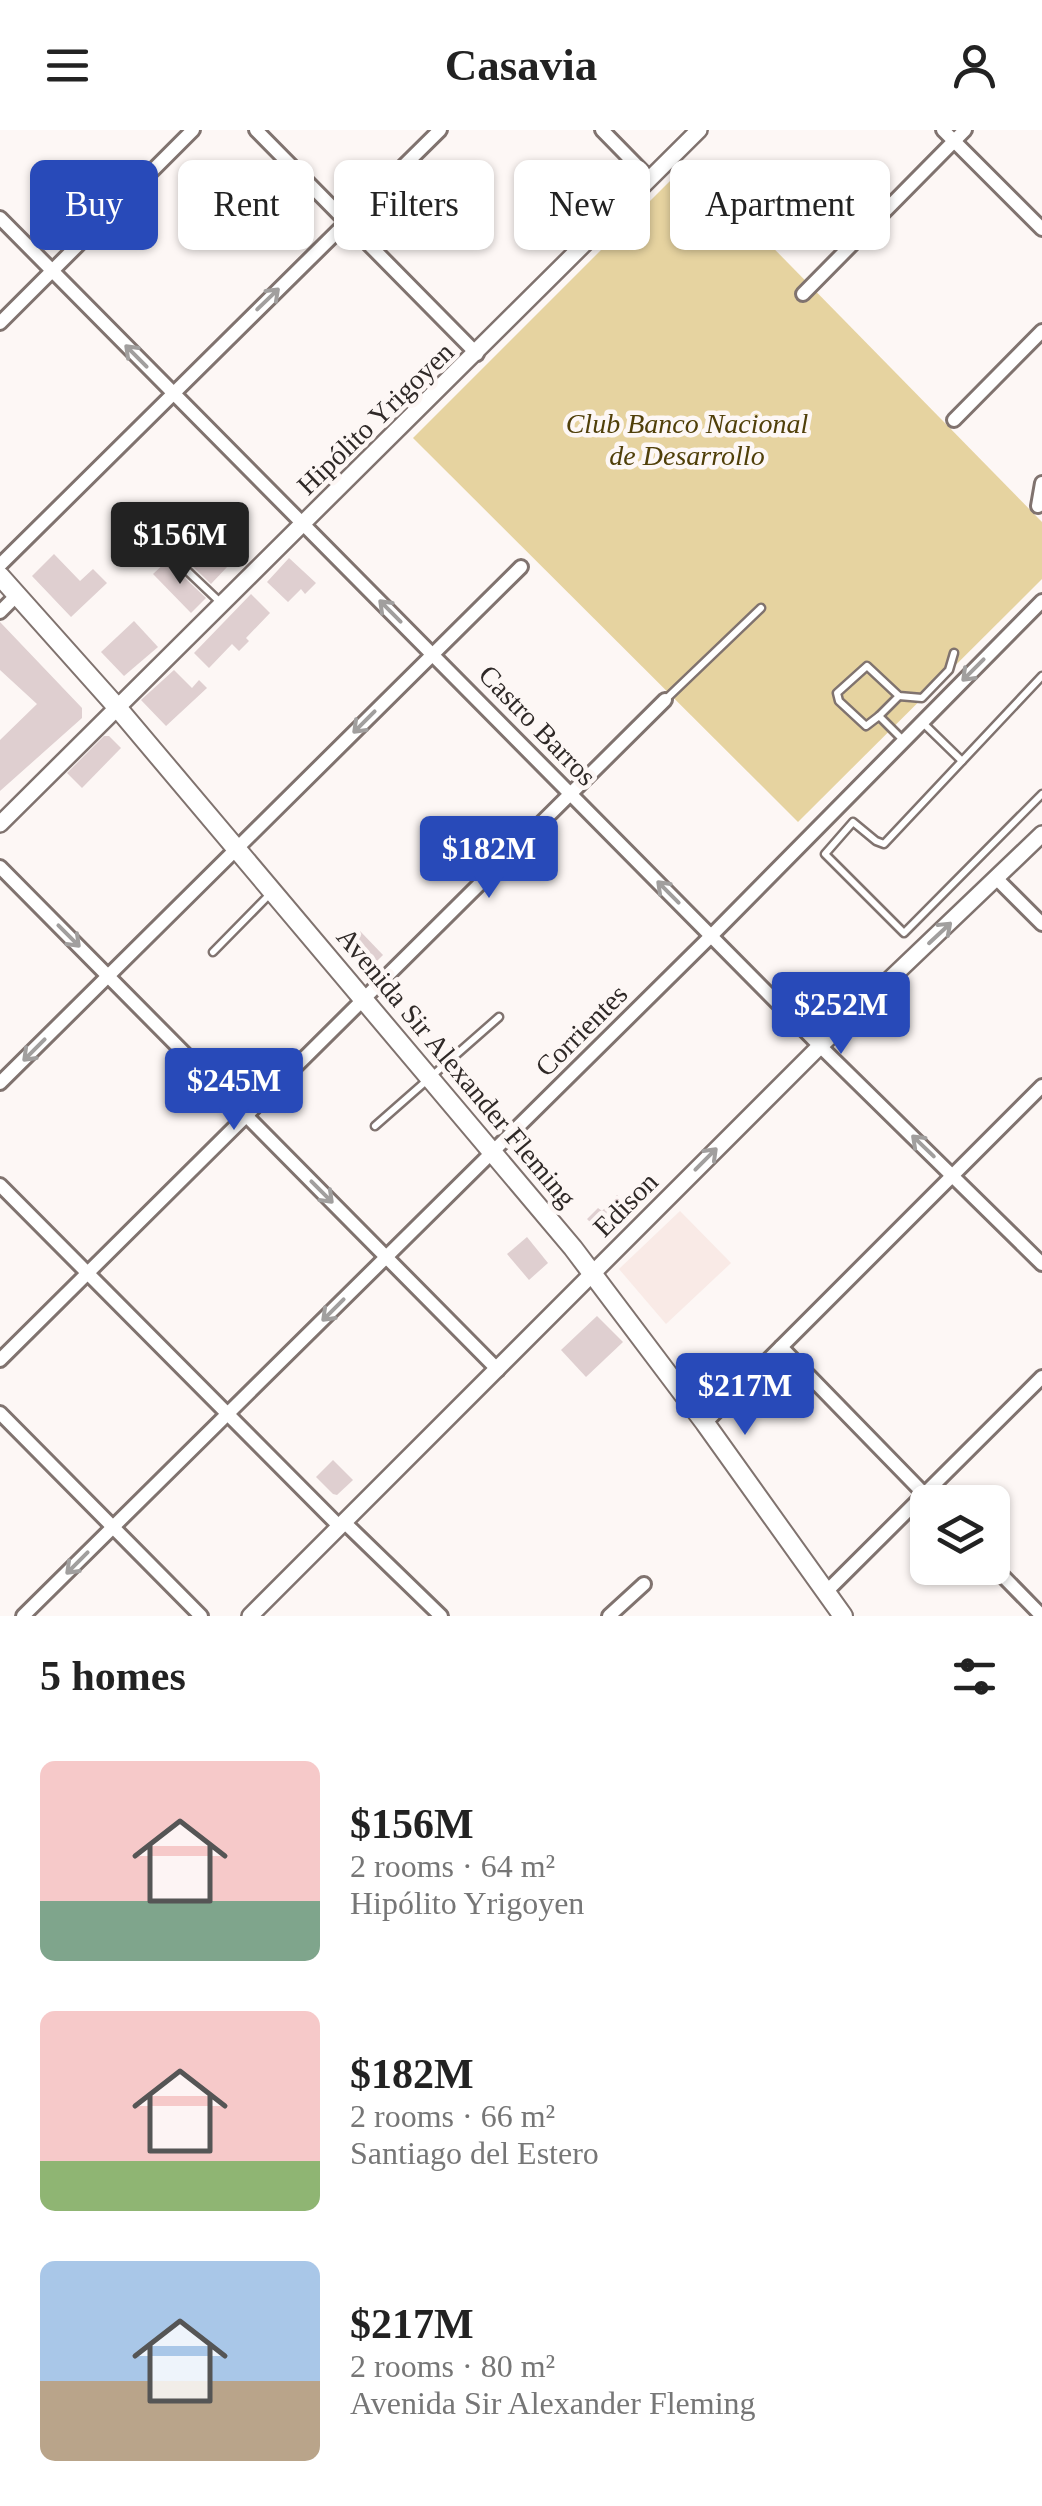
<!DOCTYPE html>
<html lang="en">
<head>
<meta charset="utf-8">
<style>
	:root { --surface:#fff; --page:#f6f6f6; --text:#222; --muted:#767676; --accent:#284ab9 }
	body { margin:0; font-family:Georgia,serif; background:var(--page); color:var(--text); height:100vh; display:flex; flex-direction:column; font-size:38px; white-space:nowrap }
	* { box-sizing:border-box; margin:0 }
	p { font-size:32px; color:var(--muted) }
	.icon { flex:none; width:55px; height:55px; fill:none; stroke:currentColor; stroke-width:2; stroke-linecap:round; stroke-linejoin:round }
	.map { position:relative; height:1486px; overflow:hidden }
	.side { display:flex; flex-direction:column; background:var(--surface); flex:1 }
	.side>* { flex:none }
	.guide { position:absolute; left:30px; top:30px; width:982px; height:90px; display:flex; gap:20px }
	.buttons { position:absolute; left:910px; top:1355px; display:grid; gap:20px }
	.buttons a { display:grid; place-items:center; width:100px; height:100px; border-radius:15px; background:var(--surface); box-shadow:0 2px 8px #0004; font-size:50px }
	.price { position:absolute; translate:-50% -85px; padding:0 22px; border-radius:10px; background:var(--accent); color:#fff; font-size:32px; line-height:65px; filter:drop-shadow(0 2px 5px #0008) }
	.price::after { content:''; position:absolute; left:50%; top:60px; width:30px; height:22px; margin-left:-15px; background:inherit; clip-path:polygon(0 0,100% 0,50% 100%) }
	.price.on { background:#222; color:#fff }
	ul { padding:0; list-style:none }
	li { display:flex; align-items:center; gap:30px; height:250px; padding:0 40px }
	li span { display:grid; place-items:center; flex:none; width:280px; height:200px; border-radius:15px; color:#555 }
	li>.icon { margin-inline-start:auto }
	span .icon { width:120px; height:120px; fill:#fffc; stroke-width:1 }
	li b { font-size:42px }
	h2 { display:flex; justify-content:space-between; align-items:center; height:120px; padding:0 40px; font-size:42px }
	.tag { padding:0 35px; border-radius:15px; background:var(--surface); box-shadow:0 2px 8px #0004; font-size:35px; line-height:90px }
	.tag.on { background:var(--accent); color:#fff }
	header { display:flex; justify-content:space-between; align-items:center; height:130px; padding:0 40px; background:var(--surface); font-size:45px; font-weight:800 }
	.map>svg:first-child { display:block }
</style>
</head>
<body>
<header><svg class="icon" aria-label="menu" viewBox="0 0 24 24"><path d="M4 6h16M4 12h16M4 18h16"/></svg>Casavia<svg class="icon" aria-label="person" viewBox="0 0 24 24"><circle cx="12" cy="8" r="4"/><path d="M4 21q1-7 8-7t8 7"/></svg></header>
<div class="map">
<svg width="1042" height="1486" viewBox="0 0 1042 1486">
	<rect width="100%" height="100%" fill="#fdf7f5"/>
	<polygon fill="#f9eae6" points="680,1081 731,1133 666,1194 619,1139"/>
	<polygon fill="#e6d3a0" points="689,32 1042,392 1042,449 798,692 413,308"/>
	<g fill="#dfcfd0">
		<polygon points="189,396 228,436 211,454 178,422 181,419 174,411"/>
		<polygon points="54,424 80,451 93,439 107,453 71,487 32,446"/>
		<polygon points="289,428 316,453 305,464 301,459 288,472 267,452"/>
		<polygon points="167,431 206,468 191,483 153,444"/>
		<polygon points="251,464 270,483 246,508 249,511 239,521 232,514 209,538 194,523"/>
		<polygon points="134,491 158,517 124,546 101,522"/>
		<polygon points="0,492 82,578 82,588 0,661 0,610 37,574 0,540"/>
		<polygon points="174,540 192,558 199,550 207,558 166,596 141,570"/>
		<polygon points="104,606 109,606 121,618 82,658 67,643"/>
		<polygon points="360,801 383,825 377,831 362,830 347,814"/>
		<polygon points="617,1065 631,1078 608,1101 599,1101 587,1089 598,1078 602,1081"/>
		<polygon points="527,1107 548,1133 529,1150 507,1124"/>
		<polygon points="597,1186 623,1212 586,1247 561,1220"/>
		<polygon points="333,1330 353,1350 337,1365 333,1364 316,1347"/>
	</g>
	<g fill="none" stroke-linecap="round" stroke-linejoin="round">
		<defs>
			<g id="service">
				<polyline points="160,415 221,473"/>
				<polyline points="1042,546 884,714 876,711 853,692 825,724 904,803 1042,664"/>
				<polyline points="665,570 761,478"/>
				<polyline points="879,586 899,566"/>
				<polyline points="923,593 962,631"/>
				<polyline points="903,610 879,586 866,596 839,571 837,563 867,536 899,566 922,568 949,540 954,523"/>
				<polyline points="213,822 271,763"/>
				<polyline points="375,996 499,887"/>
			</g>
			<g id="minor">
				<polyline points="256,0 477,224"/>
				<polyline points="602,0 650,49"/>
				<polyline points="943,0 1042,99"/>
				<polyline points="0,88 820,916 1042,1134"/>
				<polyline points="803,164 965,0"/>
				<polyline points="0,193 193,0"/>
				<polyline points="954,290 1042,201"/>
				<polyline points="1038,376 1042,353"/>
				<polyline points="0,435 440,0"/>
				<polyline points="0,482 17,465"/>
				<polyline points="0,737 498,1240"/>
				<polyline points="997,749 1042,794"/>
				<polyline points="0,953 521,437"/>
				<polyline points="0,1055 340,1397"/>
				<polyline points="781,1217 932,1372"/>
				<polyline points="0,1230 665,570"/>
				<polyline points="0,1283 201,1486"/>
				<polyline points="705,1293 1042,956"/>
				<polyline points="344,1392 441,1486"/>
				<polyline points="992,1435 1042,1486"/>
				<polyline points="826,1462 1042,1247"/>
				<polyline points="23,1486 711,806 1042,471"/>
				<polyline points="609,1486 644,1454"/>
			</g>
			<g id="tertiary">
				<polyline points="0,694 699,0"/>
				<polyline points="250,1486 820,916 1042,704"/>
			</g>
			<polyline id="secondary" points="0,446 116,576 573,1118 705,1293 843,1486"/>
		</defs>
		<use href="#service" stroke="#80736f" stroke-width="11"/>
		<use href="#minor" stroke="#80736f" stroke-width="18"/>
		<use href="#tertiary" stroke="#80736f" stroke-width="20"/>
		<use href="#secondary" stroke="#80736f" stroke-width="22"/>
		<use href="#service" stroke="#fff" stroke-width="6"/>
		<use href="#minor" stroke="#fff" stroke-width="12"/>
		<use href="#tertiary" stroke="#fff" stroke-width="15"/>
		<use href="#secondary" stroke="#fff" stroke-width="18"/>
	</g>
	<defs><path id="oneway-shaft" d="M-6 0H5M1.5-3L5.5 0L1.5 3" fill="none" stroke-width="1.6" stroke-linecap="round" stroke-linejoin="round" transform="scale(2.5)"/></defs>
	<g stroke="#a19f9e">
		<use href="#oneway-shaft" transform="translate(268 169) rotate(-44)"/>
		<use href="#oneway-shaft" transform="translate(136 226) rotate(-135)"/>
		<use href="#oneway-shaft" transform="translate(390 481) rotate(-135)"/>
		<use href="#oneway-shaft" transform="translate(973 540) rotate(135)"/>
		<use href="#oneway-shaft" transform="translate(364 592) rotate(135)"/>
		<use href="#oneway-shaft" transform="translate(668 762) rotate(-135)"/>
		<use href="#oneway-shaft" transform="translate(940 803) rotate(-43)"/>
		<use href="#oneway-shaft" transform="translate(69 806) rotate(45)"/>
		<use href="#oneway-shaft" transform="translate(34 920) rotate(135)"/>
		<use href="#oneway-shaft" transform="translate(923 1016) rotate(-136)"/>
		<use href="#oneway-shaft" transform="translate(706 1029) rotate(-45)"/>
		<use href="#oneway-shaft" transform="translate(322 1062) rotate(45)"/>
		<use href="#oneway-shaft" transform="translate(333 1180) rotate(135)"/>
		<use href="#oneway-shaft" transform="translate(77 1433) rotate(135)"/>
	</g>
	<g text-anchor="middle" stroke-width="9" stroke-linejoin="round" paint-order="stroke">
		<g font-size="28" fill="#2f2927" stroke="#fdf7f5">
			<text transform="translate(375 288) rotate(-44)" y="10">Hipólito Yrigoyen</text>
			<text transform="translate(538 595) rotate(46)" y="10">Castro Barros</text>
			<text transform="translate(581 900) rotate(-45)" y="10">Corrientes</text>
			<text transform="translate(457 937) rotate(50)" y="10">Avenida Sir Alexander Fleming</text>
			<text transform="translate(625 1074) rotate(-45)" y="10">Edison</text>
		</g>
		<g font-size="28" font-style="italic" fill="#503f09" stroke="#fdf7f5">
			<text x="687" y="303">Club Banco Nacional<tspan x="687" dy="32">de Desarrollo</tspan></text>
		</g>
	</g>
</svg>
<div class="buttons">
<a><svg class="icon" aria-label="layers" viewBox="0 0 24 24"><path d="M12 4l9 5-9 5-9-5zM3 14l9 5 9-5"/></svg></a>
</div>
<b class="price on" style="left:180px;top:457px">$156M</b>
<b class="price" style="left:489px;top:771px">$182M</b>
<b class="price" style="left:841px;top:927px">$252M</b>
<b class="price" style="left:234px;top:1003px">$245M</b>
<b class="price" style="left:745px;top:1308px">$217M</b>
<div class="guide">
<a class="tag on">Buy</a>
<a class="tag">Rent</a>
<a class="tag">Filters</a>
<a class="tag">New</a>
<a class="tag">Apartment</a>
</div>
</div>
<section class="side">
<h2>5 homes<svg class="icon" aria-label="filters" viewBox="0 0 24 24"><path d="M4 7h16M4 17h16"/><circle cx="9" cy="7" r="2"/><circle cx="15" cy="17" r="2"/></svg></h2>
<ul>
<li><span style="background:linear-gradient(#f6c9c9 70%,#7fa58c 0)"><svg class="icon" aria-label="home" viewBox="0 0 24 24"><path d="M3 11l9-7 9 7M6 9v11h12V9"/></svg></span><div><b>$156M</b><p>2 rooms · 64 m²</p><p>Hipólito Yrigoyen</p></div></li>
<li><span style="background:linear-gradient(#f6c9c9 75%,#8fb573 0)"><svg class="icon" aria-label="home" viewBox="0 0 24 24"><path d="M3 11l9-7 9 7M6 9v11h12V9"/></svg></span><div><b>$182M</b><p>2 rooms · 66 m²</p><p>Santiago del Estero</p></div></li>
<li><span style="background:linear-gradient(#a9c7e8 60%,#b9a48a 0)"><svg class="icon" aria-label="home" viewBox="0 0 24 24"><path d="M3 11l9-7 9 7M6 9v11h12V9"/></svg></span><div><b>$217M</b><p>2 rooms · 80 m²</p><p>Avenida Sir Alexander Fleming</p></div></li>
</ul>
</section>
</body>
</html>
